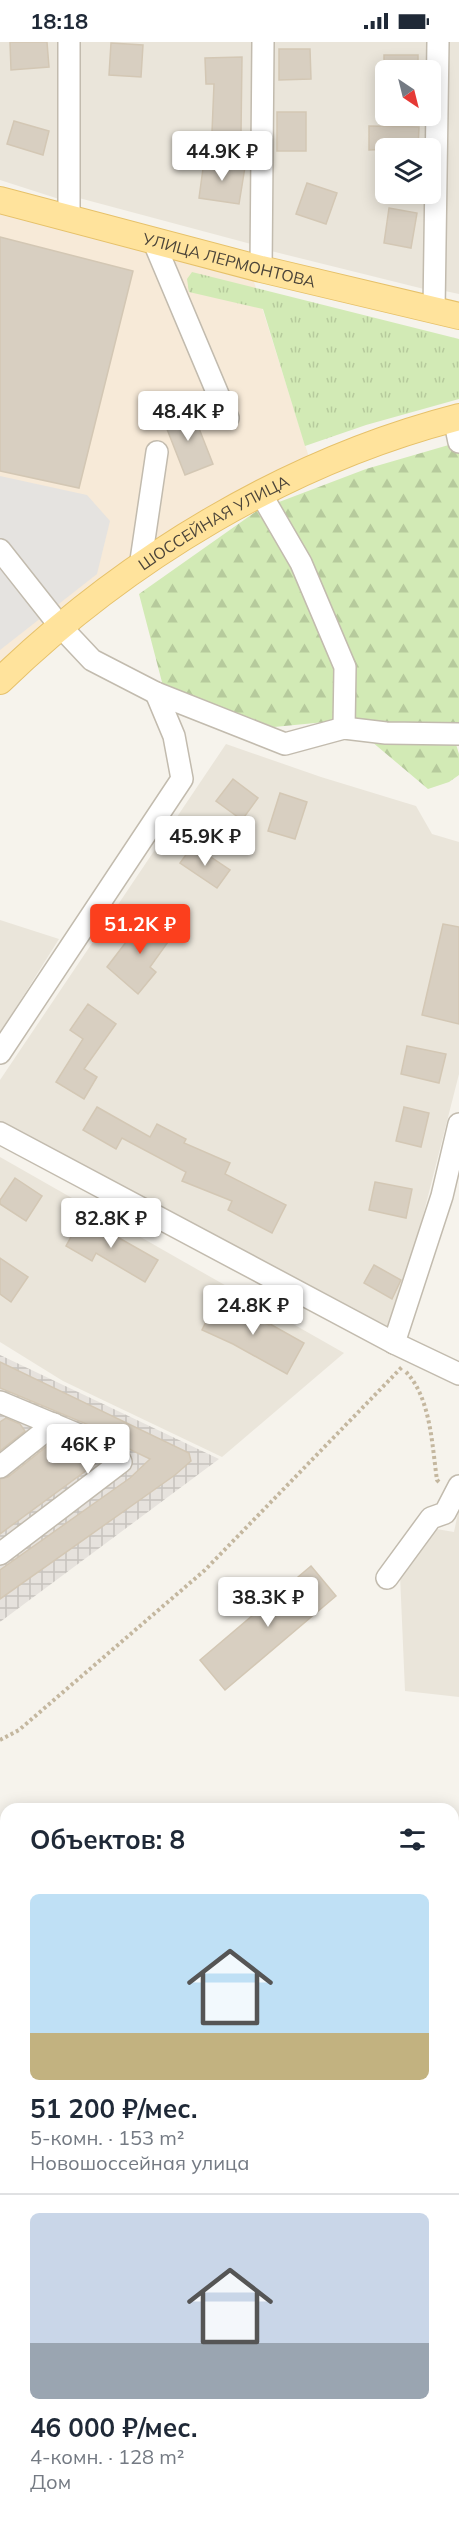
<!DOCTYPE html>
<html lang="ru">
<head>
<meta charset="utf-8">
<style>
	:root { --surface:#fff; --page:#f6f6f7; --text:#1f2937; --muted:#747a83; --line:#e0e1e3; --accent:#fc3f1d }
	body { margin:0; font-family:Mulish,sans-serif; background:var(--page); color:var(--text); height:100vh; display:flex; flex-direction:column; font-size:22px; white-space:nowrap }
	* { box-sizing:border-box; margin:0 }
	p { font-size:20px; color:var(--muted) }
	.icon { flex:none; width:33px; height:33px; fill:none; stroke:currentColor; stroke-width:2; stroke-linecap:round; stroke-linejoin:round }
	.map { position:relative; flex:1; overflow:hidden }
	.sheet { position:absolute; left:0px; top:1761px; width:459px; height:722px; display:flex; flex-direction:column; background:var(--surface); border-radius:18px 18px 0 0; box-shadow:0 3px 15px #0003 }
	.sheet>* { flex:none }
	.needle { width:39px; rotate:145deg }
	.tools { position:absolute; left:375px; top:18px; display:grid; gap:12px }
	.tools a { display:grid; place-items:center; width:66px; height:66px; border-radius:9px; background:var(--surface); box-shadow:0 3px 15px #0003; font-size:30px }
	.price { position:absolute; translate:-50% -51px; padding:0 14px; border-radius:6px; background:#fff; color:#222; font-size:20px; line-height:39px; filter:drop-shadow(0 2px 3px #0008) }
	.price::after { content:''; position:absolute; left:50%; top:36px; width:18px; height:14px; margin-left:-9px; background:inherit; clip-path:polygon(0 0,100% 0,50% 100%) }
	.price.on { background:var(--accent); color:#fff }
	ul { padding:0; list-style:none }
	li { display:grid; align-content:center; gap:12px; height:318px; padding:0 30px }
	li+li { border-top:2px solid var(--line) }
	li span { display:grid; place-items:center; height:186px; border-radius:9px; color:#555 }
	li>.icon { margin-inline-start:auto }
	span .icon { width:108px; height:108px; fill:#fffc; stroke-width:1 }
	li b { font-size:26px }
	h2 { display:flex; justify-content:space-between; align-items:center; height:72px; padding:0 30px; font-size:26px }
	.status { display:flex; justify-content:space-between; align-items:center; height:42px; padding:0 30px; background:var(--surface); direction:ltr }
	.status svg { height:16px; fill:currentColor }
	.map>svg:first-child { display:block }
</style>
</head>
<body>
<div class="status"><b>18:18</b><svg viewBox="0 0 49 12"><path d="M0 12V9h3v3zM5 12V6h3v6zM10 12V3h3v9zM15 12V0h3v12zM26 1h20v11H26zM47 4h2v5h-2z"/></svg></div>
<div class="map">
<svg width="459" height="2482" viewBox="0 0 459 2482">
	<defs>
		<pattern id="industrial-grid" width="8" height="8" patternUnits="userSpaceOnUse" patternTransform="scale(1.5)"><rect width="8" height="8" fill="#e6e2dd"/><path d="M0 4h8M4 0v8" fill="none" stroke="#c7c3be"/></pattern>
		<pattern id="grass-tufts" width="24" height="20" patternUnits="userSpaceOnUse" patternTransform="scale(1.5)"><rect width="24" height="20" fill="#d2eab5"/><path d="M3 7l-1-3M5 7V3M7 7l1-3M15 17l-1-3M17 17v-4M19 17l1-3" fill="none" stroke="#b6ca9c"/></pattern>
		<pattern id="forest-firs" width="22" height="20" patternUnits="userSpaceOnUse" patternTransform="scale(1.5)"><rect width="22" height="20" fill="#d2eab5"/><path d="M5 1l3.5 6h-7zM16 11l3.5 6h-7z" fill="#b6ca9c"/></pattern>
	</defs>
	<rect width="100%" height="100%" fill="#f6f3ec"/>
	<g fill="#eae5da">
		<polygon points="0,0 59,0 59,157 0,138"/>
		<polygon points="80,0 253,0 251,202 79,156"/>
		<polygon points="270,0 429,0 428,28 386,28 386,74 427,74 427,106 386,106 386,152 426,152 424,247 267,208"/>
		<polygon points="448,0 459,0 459,252 445,249"/>
		<polygon points="226,702 321,735 416,764 432,792 459,800 459,1032 394,1288 0,1081 0,1038"/>
		<polygon points="0,878 59,897 0,991"/>
		<polygon points="0,1115 344,1311 222,1415 63,1339 0,1300"/>
		<polygon points="459,1466 459,1655 405,1649 400,1533 425,1485 454,1490"/>
		<polygon points="0,2396 6,2396 6,2476 158,2476 158,2482 0,2482"/>
	</g>
	<g fill="#f7ead8">
		<polygon points="0,158 249,224 313,428 261,452 0,639"/>
		<rect x="453" y="2006" width="6" height="292"/>
	</g>
	<polygon fill="url(#industrial-grid)" points="0,1313 219,1417 0,1580"/>
	<g fill="url(#grass-tufts)">
		<polygon points="192,230 459,297 459,357 366,383 305,404 263,267 189,250 187,237"/>
		<polygon points="0,2197 6,2199 6,2285 0,2285"/>
	</g>
	<polygon fill="url(#forest-firs)" points="459,400 459,686 452,689 459,712 459,733 449,740 428,747 346,678 274,685 163,644 139,552 258,468 366,427"/>
	<g fill="#e5e3e0">
		<polygon points="0,434 87,453 110,479 97,532 0,608"/>
		<polygon points="453,2126 459,2127 459,2267 453,2267"/>
		<rect x="453" y="2403" width="6" height="70"/>
	</g>
	<g fill="#d8cfc1" stroke="#d3c7b4" stroke-width="1.5">
		<polygon points="10,0 47,0 49,25 11,28"/>
		<polygon points="111,1 143,3 141,35 109,33"/>
		<polygon points="279,7 310,7 311,37 279,38"/>
		<rect x="384" y="13" width="34" height="15"/>
		<polygon points="242,15 241,92 212,90 214,42 206,42 205,16"/>
		<rect x="277" y="70" width="29" height="39"/>
		<polygon points="14,79 49,89 43,113 7,102"/>
		<polygon points="369,84 419,85 418,106 369,108"/>
		<polygon points="204,119 245,125 239,162 199,156"/>
		<polygon points="307,141 337,151 326,182 296,172"/>
		<polygon points="389,166 417,171 411,206 384,201"/>
		<polygon points="0,195 133,229 79,446 0,429"/>
		<polygon points="191,366 213,422 185,433 163,377"/>
		<polygon points="233,737 258,756 242,778 216,759"/>
		<polygon points="280,751 307,760 295,797 268,789"/>
		<polygon points="193,803 230,828 217,846 180,821"/>
		<polygon points="146,874 173,893 150,925 156,930 138,952 107,925"/>
		<polygon points="443,882 459,885 459,982 422,973"/>
		<polygon points="88,962 116,982 84,1027 97,1035 84,1057 56,1040 83,997 70,988"/>
		<polygon points="407,1004 446,1012 439,1041 401,1032"/>
		<polygon points="97,1065 150,1095 157,1082 186,1097 184,1101 230,1121 225,1132 286,1163 272,1191 228,1168 232,1159 182,1139 186,1130 122,1096 116,1107 83,1088"/>
		<polygon points="404,1065 429,1071 421,1105 396,1099"/>
		<polygon points="15,1136 42,1154 26,1179 0,1162 0,1158"/>
		<polygon points="375,1140 412,1147 406,1176 369,1168"/>
		<polygon points="82,1175 158,1218 145,1240 96,1211 92,1219 66,1204"/>
		<polygon points="0,1216 28,1235 11,1260 0,1252"/>
		<polygon points="374,1223 401,1238 392,1257 364,1241"/>
		<polygon points="217,1257 269,1283 270,1282 304,1301 287,1332 233,1302 202,1288"/>
		<polygon points="0,1320 189,1411 191,1419 175,1433 0,1557 0,1528 130,1436 150,1417 129,1407 120,1396 0,1346"/>
		<polygon points="6,1376 20,1382 25,1389 0,1409 0,1380"/>
		<polygon points="56,1397 86,1410 95,1422 0,1492 0,1437 8,1435"/>
		<polygon points="311,1524 336,1554 225,1648 200,1618"/>
	</g>
	<g fill="none" stroke-linecap="round" stroke-linejoin="round">
		<defs>
			<g id="minor">
				<polyline points="69,176 69,0"/>
				<polyline points="153,198 228,376"/>
				<polyline points="261,227 263,0"/>
				<polyline points="434,268 438,0"/>
				<polyline points="454,376 459,400"/>
				<polyline points="261,452 301,521 345,625 344,686"/>
				<polyline points="0,508 60,584 92,618 156,651 285,702 344,686 386,691 459,692"/>
				<polyline points="140,525 157,410"/>
				<polyline points="0,1011 182,737 174,694 156,651"/>
				<polyline points="0,1091 394,1301 459,1332"/>
				<polyline points="394,1301 442,1154 459,1082"/>
				<polyline points="0,1360 115,1408 121,1420 0,1512"/>
				<polyline points="0,1425 54,1382"/>
				<polyline points="387,1536 431,1476 445,1471 459,1444"/>
				<polyline points="453,2014 459,2014"/>
				<polyline points="0,2463 6,2463"/>
				<polyline points="94,2476 94,2482"/>
				<polyline points="188,2482 188,2476"/>
			</g>
			<g id="major">
				<path id="s1" d="M0,158L261,227L459,274"/>
				<path id="s2" d="M0,639C126,517 288,419 459,375"/>
				<polyline points="0,2319 6,2319"/>
				<polyline points="453,2326 459,2326"/>
			</g>
		</defs>
		<use href="#minor" stroke="#c2bbae" stroke-width="24"/>
		<use href="#major" stroke="#e6c16a" stroke-width="28"/>
		<g stroke="#c4b79f" stroke-width="4" stroke-dasharray="3 3" stroke-linecap="butt">
			<path d="M406,1330C431,1356 432,1404 437,1438L440,1441"/>
			<polyline points="0,1698 19,1688 205,1528 402,1325"/>
			<polyline points="0,2293 6,2293"/>
			<polyline points="453,2294 459,2294"/>
			<polyline points="0,2379 6,2379"/>
			<polyline points="453,2390 459,2390"/>
		</g>
		<use href="#minor" stroke="#fff" stroke-width="21"/>
		<use href="#major" stroke="#ffe39c" stroke-width="26"/>
		<defs>
			<g id="rail">
				<polyline points="453,1819 459,1819"/>
				<polyline points="0,1835 6,1835"/>
				<polyline points="0,1851 6,1851"/>
				<polyline points="453,1859 459,1859"/>
			</g>
		</defs>
		<use href="#rail" stroke="#9a9a9a" stroke-width="7"/>
		<use href="#rail" stroke="#fff" stroke-width="4.5" stroke-dasharray="14" stroke-linecap="butt"/>
	</g>
	<g text-anchor="middle" stroke-width="4.5" stroke-linejoin="round" paint-order="stroke">
		<g font-size="16" fill="#4b4439" stroke="#fff">
			<text dy="6" stroke="none"><textPath href="#s1" startOffset="237">УЛИЦА ЛЕРМОНТОВА</textPath></text>
			<text dy="6" stroke="none"><textPath href="#s2" startOffset="267">ШОССЕЙНАЯ УЛИЦА</textPath></text>
		</g>
	</g>
</svg>
<div class="tools">
<a><svg class="needle" viewBox="-14 -14 28 28"><path d="M0-13l5 13h-10z" fill="#e53935"/><path d="M0 13l5-13h-10z" fill="#747a83"/></svg></a>
<a><svg class="icon" aria-label="layers" viewBox="0 0 24 24"><path d="M12 4l9 5-9 5-9-5zM3 14l9 5 9-5"/></svg></a>
</div>
<b class="price" style="left:222px;top:140px">44.9K ₽</b>
<b class="price" style="left:188px;top:400px">48.4K ₽</b>
<b class="price" style="left:205px;top:825px">45.9K ₽</b>
<b class="price on" style="left:140px;top:913px">51.2K ₽</b>
<b class="price" style="left:111px;top:1207px">82.8K ₽</b>
<b class="price" style="left:253px;top:1294px">24.8K ₽</b>
<b class="price" style="left:88px;top:1433px">46K ₽</b>
<b class="price" style="left:268px;top:1586px">38.3K ₽</b>
<section class="sheet">
<h2>Объектов: 8<svg class="icon" aria-label="filters" viewBox="0 0 24 24"><path d="M4 7h16M4 17h16"/><circle cx="9" cy="7" r="2"/><circle cx="15" cy="17" r="2"/></svg></h2>
<ul>
<li><span style="background:linear-gradient(#bfe0f5 75%,#c2b280 0)"><svg class="icon" aria-label="home" viewBox="0 0 24 24"><path d="M3 11l9-7 9 7M6 9v11h12V9"/></svg></span><div><b>51 200 ₽/мес.</b><p>5-комн. · 153 m²</p><p>Новошоссейная улица</p></div></li>
<li><span style="background:linear-gradient(#c9d6e8 70%,#9aa5b1 0)"><svg class="icon" aria-label="home" viewBox="0 0 24 24"><path d="M3 11l9-7 9 7M6 9v11h12V9"/></svg></span><div><b>46 000 ₽/мес.</b><p>4-комн. · 128 m²</p><p>Дом</p></div></li>
</ul>
</section>
</div>
</body>
</html>
